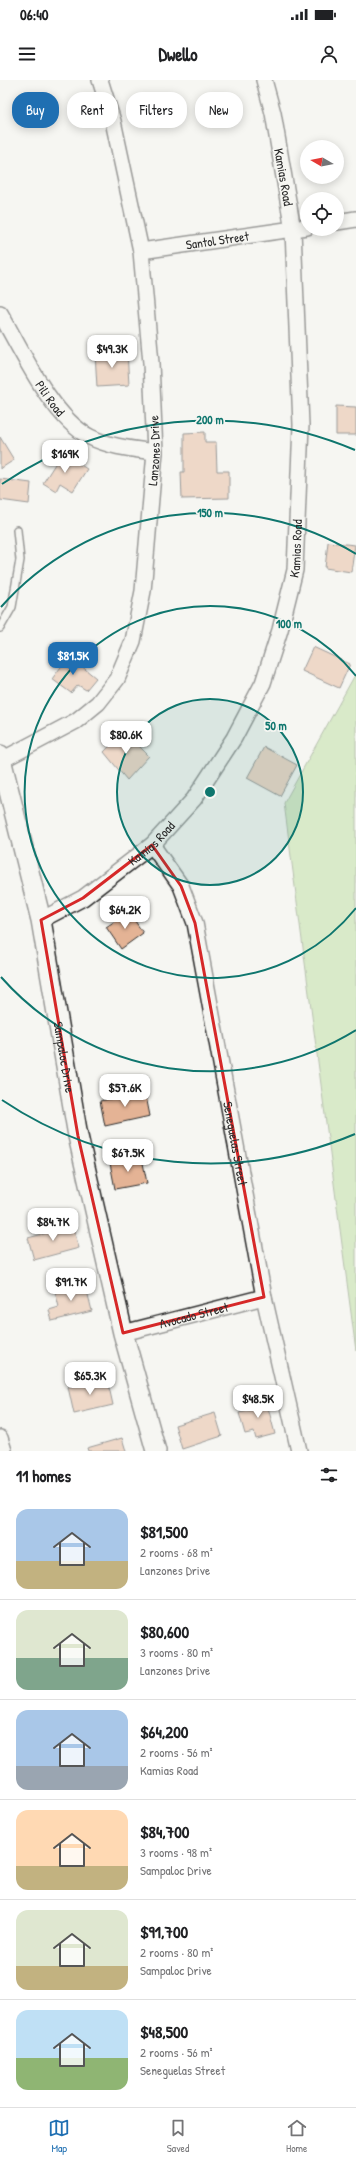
<!DOCTYPE html>
<html lang="en">
<head>
<meta charset="utf-8">
<style>
	:root { --surface:#fff; --page:#f2f2f2; --text:#202124; --muted:#757577; --line:#e0e0e0; --accent:#1f6fb2 }
	body { margin:0; font-family:"Patrick Hand",sans-serif; background:var(--page); color:var(--text); height:100vh; display:flex; flex-direction:column; font-size:15px; white-space:nowrap }
	* { box-sizing:border-box; margin:0 }
	p { font-size:13px; color:var(--muted) }
	.icon { flex:none; width:22px; height:22px; fill:none; stroke:currentColor; stroke-width:2; stroke-linecap:round; stroke-linejoin:round }
	.map { position:relative; height:1371px; overflow:hidden }
	.drawer { display:flex; flex-direction:column; background:var(--surface); flex:1 }
	.drawer>* { flex:none }
	.top-card { position:absolute; left:12px; top:12px; width:332px; height:36px; display:flex; gap:8px }
	.needle { width:26px; rotate:279deg }
	.tools { position:absolute; left:300px; top:60px; display:grid; gap:8px }
	.tools a { display:grid; place-items:center; width:44px; height:44px; border-radius:50%; background:var(--surface); box-shadow:0 2px 10px #0003; font-size:20px }
	.price { position:absolute; translate:-50% -34px; padding:0 9px; border-radius:8px; background:#fff; color:#222; font-size:13px; line-height:26px; filter:drop-shadow(0 1px 2px #0008) }
	.price::after { content:''; position:absolute; left:50%; top:24px; width:12px; height:9px; margin-left:-6px; background:inherit; clip-path:polygon(0 0,100% 0,50% 100%) }
	.price.current { background:var(--accent); color:#fff }
	ul { padding:0; list-style:none }
	li { display:flex; align-items:center; gap:12px; height:100px; padding:0 16px }
	li+li { border-top:1px solid var(--line) }
	li span { display:grid; place-items:center; flex:none; width:112px; height:80px; border-radius:12px; color:#555 }
	li>.icon { margin-inline-start:auto }
	span .icon { width:48px; height:48px; fill:#fffc; stroke-width:1 }
	li b { font-size:17px }
	h2 { display:flex; justify-content:space-between; align-items:center; height:48px; padding:0 16px; font-size:17px }
	.chip { padding:0 14px; border-radius:16px; background:var(--surface); box-shadow:0 2px 10px #0003; font-size:14px; line-height:36px }
	.chip.current { background:var(--accent); color:#fff }
	.status { display:flex; justify-content:space-between; align-items:center; height:28px; padding:0 20px; background:var(--surface); direction:ltr }
	.status svg { height:11px; fill:currentColor }
	header { display:flex; justify-content:space-between; align-items:center; height:52px; padding:0 16px; background:var(--surface); font-size:18px; font-weight:800 }
	.tab-bar { display:flex; justify-content:space-around; align-items:center; height:56px; border-top:1px solid var(--line); background:var(--surface); font-size:11px; color:var(--muted) }
	.tab-bar a { display:grid; justify-items:center; gap:2px }
	.tab-bar .current { color:var(--accent) }
	.map>svg:first-child { display:block }
</style>
</head>
<body>
<div class="status"><b>06:40</b><svg viewBox="0 0 49 12"><path d="M0 12V9h3v3zM5 12V6h3v6zM10 12V3h3v9zM15 12V0h3v12zM26 1h20v11H26zM47 4h2v5h-2z"/></svg></div>
<header><svg class="icon" aria-label="menu" viewBox="0 0 24 24"><path d="M4 6h16M4 12h16M4 18h16"/></svg>Dwello<svg class="icon" aria-label="person" viewBox="0 0 24 24"><circle cx="12" cy="8" r="4"/><path d="M4 21q1-7 8-7t8 7"/></svg></header>
<div class="map">
<svg width="356" height="1371" viewBox="0 0 356 1371">
	<rect width="100%" height="100%" fill="#f6f6f2"/>
	<filter id="ink" filterUnits="userSpaceOnUse"><feTurbulence type="fractalNoise" baseFrequency=".025" numOctaves="2"/><feDisplacementMap in="SourceGraphic" scale="8" xChannelSelector="R" yChannelSelector="G"/><feConvolveMatrix kernelMatrix="1 2 1 2 8 2 1 2 1" color-interpolation-filters="sRGB"/></filter>
	<g filter="url(#ink)">
		<polygon fill="#b5db97" stroke="#708361" points="356,593 356,1271 284,723"/>
		<g fill="#e4b395" stroke="#2b2b2b">
			<polygon points="127,271 129,305 97,307 95,273"/>
			<polygon points="336,326 356,327 356,355 336,355"/>
			<polygon points="205,352 205,362 216,362 217,391 229,391 229,418 182,419 181,392 184,392 184,353"/>
			<polygon points="0,357 14,380 0,389"/>
			<polygon points="62,373 87,389 73,411 60,403 56,411 43,403"/>
			<polygon points="0,399 31,403 29,424 0,420"/>
			<polygon points="328,462 355,465 351,492 325,488"/>
			<polygon points="313,567 350,584 339,608 302,591"/>
			<polygon points="69,576 96,598 86,610 78,605 71,613 52,599"/>
			<polygon points="124,651 149,676 127,700 104,672"/>
			<polygon points="264,667 297,685 280,716 247,698"/>
			<polygon points="129,832 143,853 121,869 106,847"/>
			<polygon points="145,1011 150,1036 105,1046 100,1021"/>
			<polygon points="142,1078 147,1103 115,1109 110,1083"/>
			<polygon points="66,1143 68,1152 74,1150 79,1168 34,1180 28,1158 54,1151 53,1146"/>
			<polygon points="85,1203 92,1231 52,1241 49,1230 59,1227 55,1211"/>
			<polygon points="107,1298 113,1325 74,1334 68,1307"/>
			<polygon points="265,1316 275,1354 256,1359 254,1352 245,1354 239,1333 251,1330 248,1321"/>
			<polygon points="215,1333 222,1356 182,1369 175,1345"/>
			<polygon points="122,1358 126,1371 88,1371 87,1368"/>
		</g>
		<g fill="none" stroke-linecap="round" stroke-linejoin="round">
			<defs>
				<polyline id="service" points="0,548 12,527 20,480 17,450"/>
				<g id="minor">
					<polyline points="337,142 356,139"/>
					<path id="s1" d="M141,171L307,147"/>
					<path id="s2" d="M0,233C21,269 52,338 90,357C110,367 133,369 155,372"/>
					<path id="s3" d="M2,680L76,641L98,623L117,599L133,561L143,511L155,372L151,283L141,171L113,41L100,0"/>
					<path id="s4" d="M152,765L181,806L195,843L264,1217L299,1371"/>
					<path id="s5" d="M41,840L83,818L152,765L194,719L234,658L263,603L280,550L295,490L301,345L293,150L273,33L264,0"/>
					<path id="s6" d="M123,1253L264,1217"/>
					<polyline points="0,1358 4,1371"/>
				</g>
				<g id="tertiary">
					<path id="s7" d="M0,675L41,840L78,1056L123,1253L156,1371"/>
				</g>
			</defs>
			<use href="#service" stroke="#2b2b2b" stroke-width="10"/>
			<use href="#minor" stroke="#2b2b2b" stroke-width="18"/>
			<use href="#tertiary" stroke="#2b2b2b" stroke-width="22"/>
			<use href="#service" stroke="#f6f6f2" stroke-width="7"/>
			<use href="#minor" stroke="#f6f6f2" stroke-width="15"/>
			<use href="#tertiary" stroke="#f6f6f2" stroke-width="19"/>
		</g>
	</g>
	<path d="M0 0H356V1371H0ZM152,765L181,806L195,843L264,1217L123,1253L78,1056L41,840L83,818Z" fill="#f6f6f2" fill-opacity=".55" fill-rule="evenodd"/>
	<path fill="none" stroke="#d62828" stroke-width="3" stroke-linejoin="round" d="M152,765L181,806L195,843L264,1217L123,1253L78,1056L41,840L83,818Z"/>
	<circle cx="210" cy="712" r="93" fill="#0f766e" fill-opacity=".12"/>
	<g fill="none" stroke="#0f766e" stroke-width="2">
		<circle cx="210" cy="712" r="93"/>
		<path d="M356 828A186 186 0 1 1 356 596"/>
		<path d="M356 950A279 279 0 0 1 1 897M1 527A279 279 0 0 1 356 474"/>
		<path d="M355 1054A372 372 0 0 1 2 1020M2 404A372 372 0 0 1 355 370"/>
	</g>
	<g text-anchor="middle" stroke-width="3.5" stroke-linejoin="round" paint-order="stroke">
		<g font-size="13" fill="#2b2b2b" stroke="#f6f6f2">
			<text transform="translate(284 97) rotate(80)" y="5">Kamias Road</text>
			<text dy="5" stroke="none"><textPath href="#s1" startOffset="77">Santol Street</textPath></text>
			<text dy="5" stroke="none"><textPath href="#s2" startOffset="99">Pili Road</textPath></text>
			<text dy="5" stroke="none"><textPath href="#s3" startOffset="376">Lanzones Drive</textPath></text>
			<text dy="5" stroke="none"><textPath href="#s5" startOffset="471">Kamias Road</textPath></text>
			<text dy="5" stroke="none"><textPath href="#s5" startOffset="135">Kamias Road</textPath></text>
			<text dy="5" stroke="none"><textPath href="#s7" startOffset="309">Sampaloc Drive</textPath></text>
			<text dy="5" stroke="none"><textPath href="#s4" startOffset="314">Seneguelas Street</textPath></text>
			<text dy="5" stroke="none"><textPath href="#s6" startOffset="73">Avocado Street</textPath></text>
		</g>
	</g>
	<circle cx="210" cy="712" r="6" fill="#0f766e" stroke="#f6f6f2" stroke-width="2"/>
	<g font-size="12" text-anchor="middle" font-weight="bold" fill="#0f766e" stroke="#f6f6f2" stroke-width="3.5" stroke-linejoin="round" paint-order="stroke">
		<text x="210" y="344">200 m</text>
		<text x="210" y="437">150 m</text>
		<text x="289" y="548">100 m</text>
		<text x="276" y="650">50 m</text>
	</g>
</svg>
<div class="tools">
<a><svg class="needle" viewBox="-14 -14 28 28"><path d="M0-13l5 13h-10z" fill="#e53935"/><path d="M0 13l5-13h-10z" fill="#757577"/></svg></a>
<a><svg class="icon" aria-label="locate" viewBox="0 0 24 24"><circle cx="12" cy="12" r="6"/><path d="M12 2v4M12 18v4M2 12h4M18 12h4"/></svg></a>
</div>
<b class="price" style="left:112px;top:289px">$49.3K</b>
<b class="price" style="left:65px;top:394px">$169K</b>
<b class="price current" style="left:73px;top:596px">$81.5K</b>
<b class="price" style="left:126px;top:675px">$80.6K</b>
<b class="price" style="left:125px;top:850px">$64.2K</b>
<b class="price" style="left:125px;top:1028px">$57.6K</b>
<b class="price" style="left:128px;top:1093px">$67.5K</b>
<b class="price" style="left:53px;top:1162px">$84.7K</b>
<b class="price" style="left:71px;top:1222px">$91.7K</b>
<b class="price" style="left:90px;top:1316px">$65.3K</b>
<b class="price" style="left:258px;top:1339px">$48.5K</b>
<div class="top-card">
<a class="chip current">Buy</a>
<a class="chip">Rent</a>
<a class="chip">Filters</a>
<a class="chip">New</a>
</div>
</div>
<section class="drawer">
<h2>11 homes<svg class="icon" aria-label="filters" viewBox="0 0 24 24"><path d="M4 7h16M4 17h16"/><circle cx="9" cy="7" r="2"/><circle cx="15" cy="17" r="2"/></svg></h2>
<ul>
<li><span style="background:linear-gradient(#a9c7e8 65%,#c2b280 0)"><svg class="icon" aria-label="home" viewBox="0 0 24 24"><path d="M3 11l9-7 9 7M6 9v11h12V9"/></svg></span><div><b>$81,500</b><p>2 rooms · 68 m²</p><p>Lanzones Drive</p></div></li>
<li><span style="background:linear-gradient(#dfe7d0 60%,#7fa58c 0)"><svg class="icon" aria-label="home" viewBox="0 0 24 24"><path d="M3 11l9-7 9 7M6 9v11h12V9"/></svg></span><div><b>$80,600</b><p>3 rooms · 80 m²</p><p>Lanzones Drive</p></div></li>
<li><span style="background:linear-gradient(#a9c7e8 70%,#9aa5b1 0)"><svg class="icon" aria-label="home" viewBox="0 0 24 24"><path d="M3 11l9-7 9 7M6 9v11h12V9"/></svg></span><div><b>$64,200</b><p>2 rooms · 56 m²</p><p>Kamias Road</p></div></li>
<li><span style="background:linear-gradient(#ffd9b3 70%,#c2b280 0)"><svg class="icon" aria-label="home" viewBox="0 0 24 24"><path d="M3 11l9-7 9 7M6 9v11h12V9"/></svg></span><div><b>$84,700</b><p>3 rooms · 98 m²</p><p>Sampaloc Drive</p></div></li>
<li><span style="background:linear-gradient(#dfe7d0 70%,#c2b280 0)"><svg class="icon" aria-label="home" viewBox="0 0 24 24"><path d="M3 11l9-7 9 7M6 9v11h12V9"/></svg></span><div><b>$91,700</b><p>2 rooms · 80 m²</p><p>Sampaloc Drive</p></div></li>
<li><span style="background:linear-gradient(#bfe0f5 60%,#8fb573 0)"><svg class="icon" aria-label="home" viewBox="0 0 24 24"><path d="M3 11l9-7 9 7M6 9v11h12V9"/></svg></span><div><b>$48,500</b><p>2 rooms · 56 m²</p><p>Seneguelas Street</p></div></li>
</ul>
</section>
<nav class="tab-bar">
<a class="current"><svg class="icon" aria-label="map" viewBox="0 0 24 24"><path d="M3 6l6-2 6 2 6-2v14l-6 2-6-2-6 2zM9 4v14M15 6v14"/></svg>Map</a>
<a><svg class="icon" aria-label="saved" viewBox="0 0 24 24"><path d="M7 4h10v16l-5-4-5 4z"/></svg>Saved</a>
<a><svg class="icon" aria-label="home" viewBox="0 0 24 24"><path d="M3 11l9-7 9 7M6 9v11h12V9"/></svg>Home</a>
</nav>
</body>
</html>
